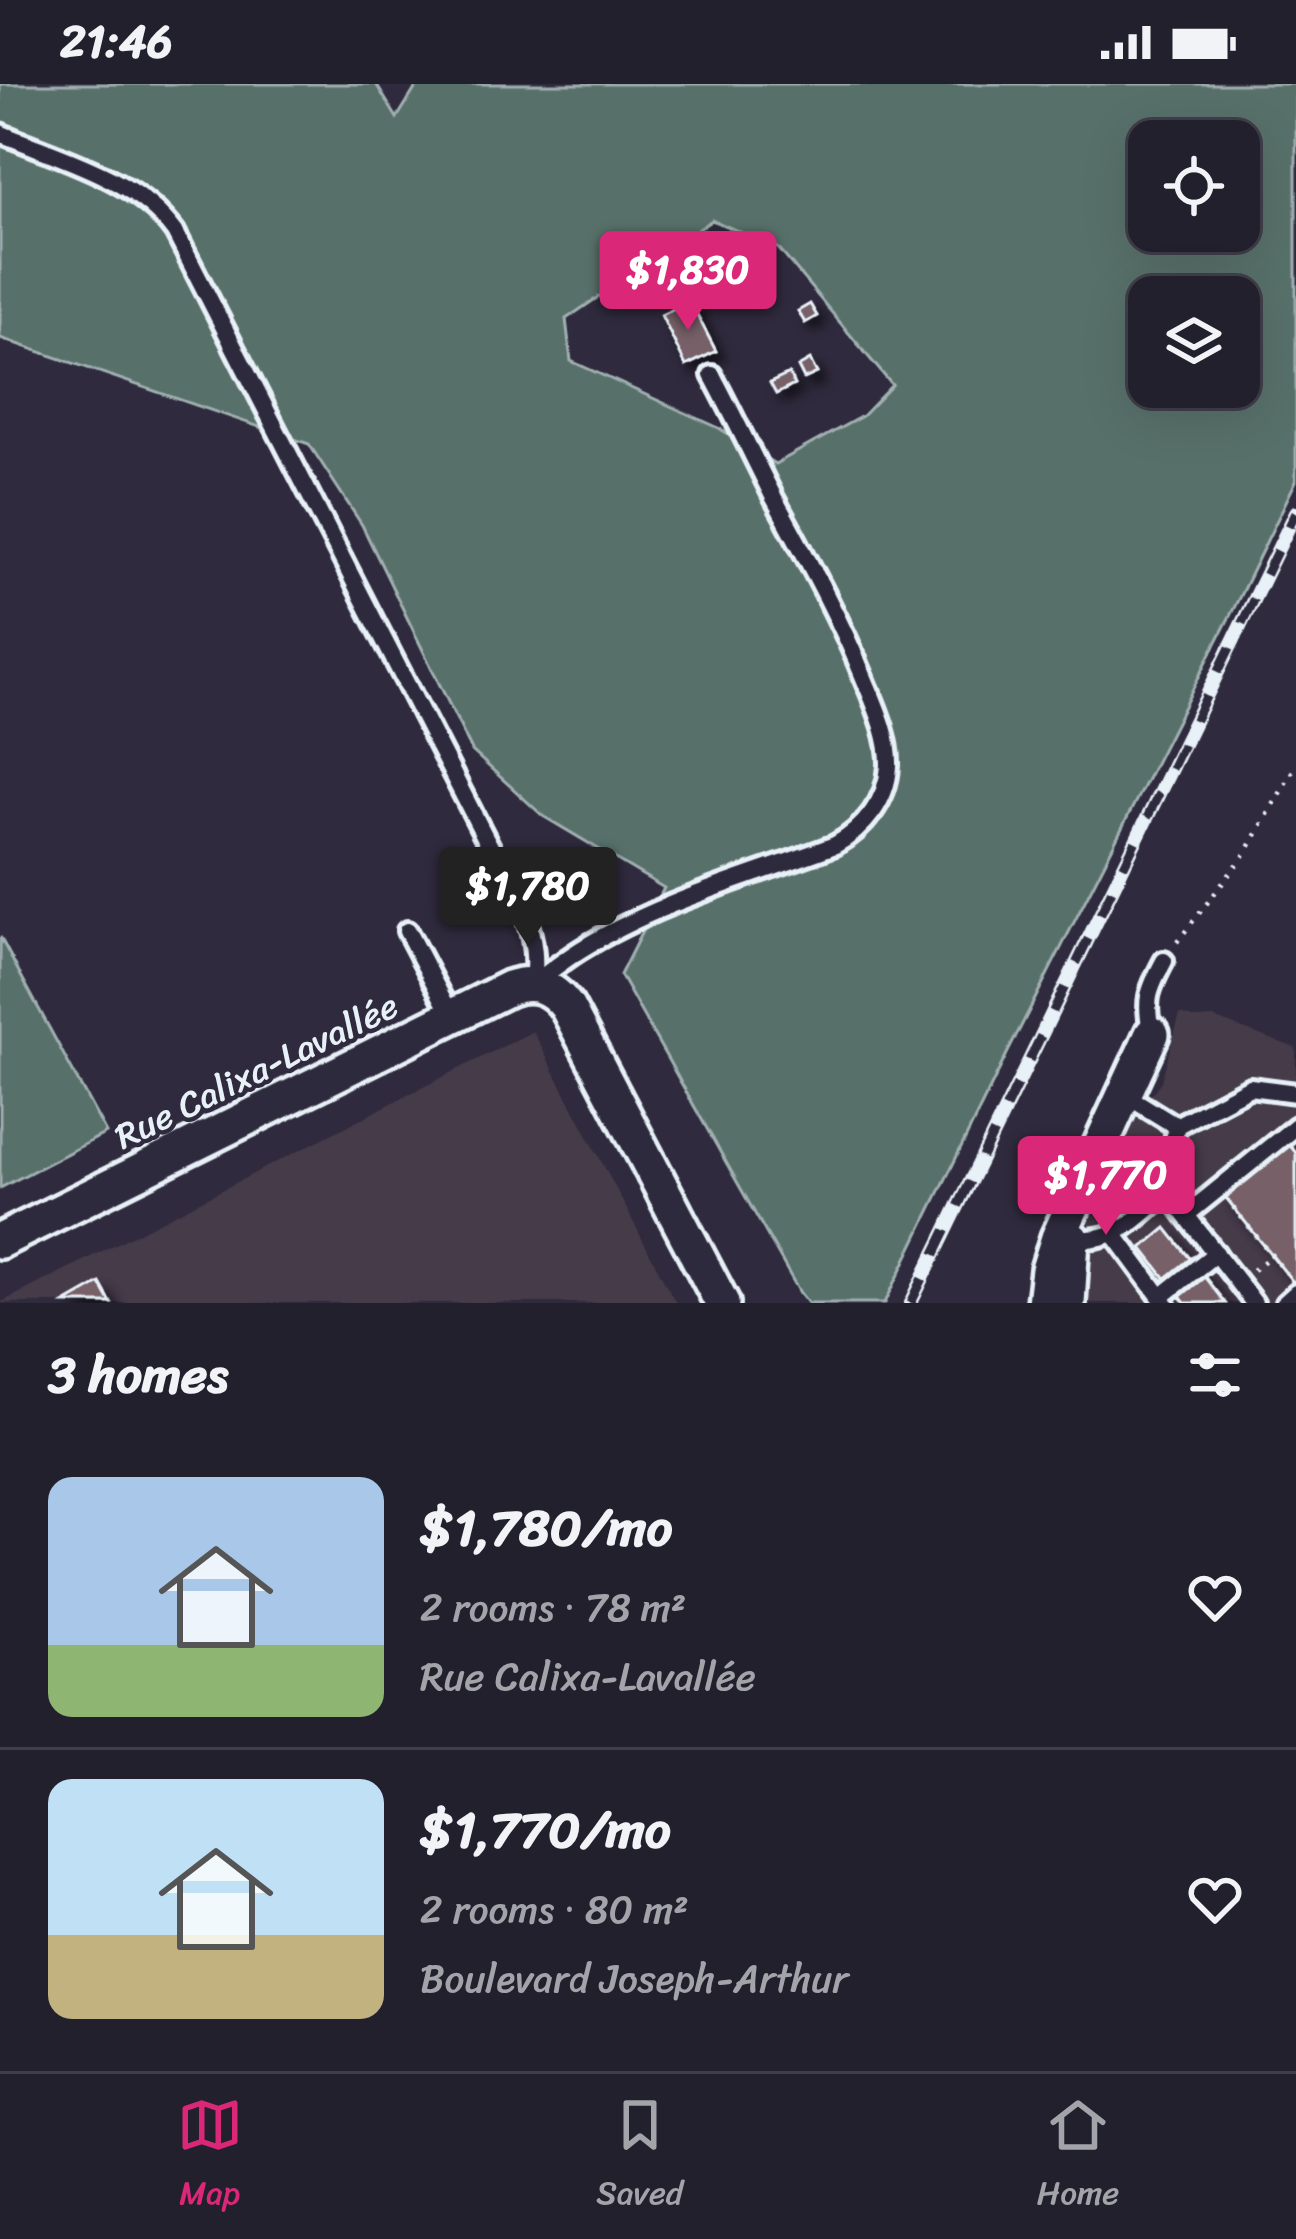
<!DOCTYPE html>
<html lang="en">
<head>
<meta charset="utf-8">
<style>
	:root { --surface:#23202e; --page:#2f2d3a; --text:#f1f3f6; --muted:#a3a3aa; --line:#403e4a; --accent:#db2777 }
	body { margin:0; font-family:Sriracha,sans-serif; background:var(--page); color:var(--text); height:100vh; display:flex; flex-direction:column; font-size:45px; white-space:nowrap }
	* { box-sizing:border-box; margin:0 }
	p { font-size:39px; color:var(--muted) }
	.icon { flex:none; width:66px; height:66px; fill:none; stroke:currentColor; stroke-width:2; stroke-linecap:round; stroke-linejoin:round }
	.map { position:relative; height:1219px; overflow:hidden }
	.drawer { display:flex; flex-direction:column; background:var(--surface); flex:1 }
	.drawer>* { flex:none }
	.buttons { position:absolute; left:1128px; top:36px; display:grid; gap:24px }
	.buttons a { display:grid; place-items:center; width:132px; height:132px; border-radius:24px; background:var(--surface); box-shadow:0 12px 48px #0002,0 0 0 3px var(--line); font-size:60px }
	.price { position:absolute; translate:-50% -102px; padding:0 27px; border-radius:12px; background:var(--accent); color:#fff; font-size:39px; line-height:78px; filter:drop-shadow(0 3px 6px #0008) }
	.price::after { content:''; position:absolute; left:50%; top:72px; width:36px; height:27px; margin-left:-18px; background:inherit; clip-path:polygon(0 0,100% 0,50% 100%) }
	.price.current { background:#222; color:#fff }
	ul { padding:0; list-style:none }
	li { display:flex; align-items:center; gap:36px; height:300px; padding:0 48px }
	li+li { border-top:3px solid var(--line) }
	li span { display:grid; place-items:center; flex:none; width:336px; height:240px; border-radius:24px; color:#555 }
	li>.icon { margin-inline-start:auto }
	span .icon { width:144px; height:144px; fill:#fffc; stroke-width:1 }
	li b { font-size:51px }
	h2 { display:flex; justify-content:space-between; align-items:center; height:144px; padding:0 48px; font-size:51px }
	.status { display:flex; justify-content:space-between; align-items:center; height:84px; padding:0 60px; background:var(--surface); direction:ltr }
	.status svg { height:33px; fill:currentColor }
	.tabs { display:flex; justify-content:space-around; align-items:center; height:168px; border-top:3px solid var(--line); background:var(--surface); font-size:33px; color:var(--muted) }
	.tabs a { display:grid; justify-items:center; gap:6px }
	.tabs .current { color:var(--accent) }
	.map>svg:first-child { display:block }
</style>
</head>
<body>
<div class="status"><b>21:46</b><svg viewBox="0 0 49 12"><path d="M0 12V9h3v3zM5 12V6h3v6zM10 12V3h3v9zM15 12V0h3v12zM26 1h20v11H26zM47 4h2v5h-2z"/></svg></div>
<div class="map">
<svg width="1296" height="1219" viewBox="0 0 1296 1219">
	<defs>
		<filter id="shadow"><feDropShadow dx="8" dy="8" stdDeviation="6" flood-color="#0009"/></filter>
	</defs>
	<rect width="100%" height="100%" fill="#2f2a3d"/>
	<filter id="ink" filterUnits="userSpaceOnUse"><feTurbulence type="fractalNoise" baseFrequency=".00833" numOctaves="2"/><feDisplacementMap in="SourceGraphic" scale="24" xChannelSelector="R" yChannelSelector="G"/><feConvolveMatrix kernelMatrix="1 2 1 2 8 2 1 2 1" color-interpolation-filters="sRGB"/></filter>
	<g filter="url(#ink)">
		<g fill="#453a4a">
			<polygon points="1180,930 1197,935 1213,934 1296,964 1296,1219 1082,1219 1083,1175 1094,1115 1126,1046 1161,997"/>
			<polygon points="533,947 676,1219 0,1219"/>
		</g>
		<g fill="#596f6a" stroke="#a0b0b1" stroke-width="3" fill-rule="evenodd">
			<path d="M0,0H376L397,34L418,0H1296V397L1235,522L1007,970L885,1219H808L800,1209L620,891L664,804L543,732L472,667L362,441L309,360L0,254ZM1149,57H1239V147H1149ZM712,136L778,164L892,301L862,332L775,380L719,344L571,277L566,235ZM1149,213H1239V303H1149Z"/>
			<polygon points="0,853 106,1049 0,1104"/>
		</g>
		<g fill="#776068" stroke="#e8f1f8" stroke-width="3" filter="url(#shadow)">
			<polygon points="690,217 716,267 686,282 661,231"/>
			<polygon points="810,220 817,232 805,239 798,227"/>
			<polygon points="810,276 817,289 804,295 798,283"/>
			<polygon points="789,290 794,301 776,310 770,299"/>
			<polygon points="1288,1059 1296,1069 1296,1196 1293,1198 1223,1110"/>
			<polygon points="1166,1144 1225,1219 1185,1219 1142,1164"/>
			<polygon points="100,1199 111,1219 65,1219"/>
		</g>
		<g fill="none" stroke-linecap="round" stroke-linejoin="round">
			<defs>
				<g id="lane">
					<path d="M0,49C61,75 135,93 175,148L526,833C534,857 536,875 533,900"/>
					<polyline points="407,847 452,933"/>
					<path d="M534,899C549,888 564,876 580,866C657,818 750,793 835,761C864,745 887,717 889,682C890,652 875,621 864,594C839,532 806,473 774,414C753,373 734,332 712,291"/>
					<path d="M1152,950C1144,917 1148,907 1164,877"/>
					<polyline points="1124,1010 1176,1042 1168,1108"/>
					<polyline points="1176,1042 1250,1003 1296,1009"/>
					<polyline points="1186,1131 1296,1042"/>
					<polyline points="1115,1151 1165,1219"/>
					<path d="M1071,1155C1120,1158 1133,1136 1168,1108L1254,1219"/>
					<polyline points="1161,1213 1216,1169"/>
					<polyline points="1285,1219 1296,1209"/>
				</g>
				<g id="street">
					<path d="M0,1157L509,904C533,896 552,902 567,923L722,1219"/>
					<polyline points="1044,1219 1048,1186 1058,1154 1152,950"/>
					<polyline points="1068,1219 1072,1155"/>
				</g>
			</defs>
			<use href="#lane" stroke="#e8f1f8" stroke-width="26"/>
			<use href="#street" stroke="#e8f1f8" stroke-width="42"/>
			<g stroke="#e8f1f8" stroke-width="4.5" stroke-dasharray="3 9" stroke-linecap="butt">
				<polyline points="1177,858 1246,769 1296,681"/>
				<polyline points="1233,1123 1286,1189"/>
				<polyline points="1253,1186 1272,1171"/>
			</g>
			<use href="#lane" stroke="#2f2a3d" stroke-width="16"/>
			<use href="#street" stroke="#2f2a3d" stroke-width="33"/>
			<defs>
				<polyline id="rail" points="911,1219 1296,428"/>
			</defs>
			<use href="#rail" stroke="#e8f1f8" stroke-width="14"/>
			<use href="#rail" stroke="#2f2a3d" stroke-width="9" stroke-dasharray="27" stroke-linecap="butt"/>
		</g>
	</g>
	<g text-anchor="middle" stroke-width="9" stroke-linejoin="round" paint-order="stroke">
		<g font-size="36" fill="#e8f1f8" stroke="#2f2a3d">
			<text transform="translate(256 986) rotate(-26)" y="13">Rue Calixa-Lavallée</text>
		</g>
	</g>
</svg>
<div class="buttons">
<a><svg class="icon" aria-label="locate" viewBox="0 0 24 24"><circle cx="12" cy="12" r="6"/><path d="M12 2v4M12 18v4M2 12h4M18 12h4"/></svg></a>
<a><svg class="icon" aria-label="layers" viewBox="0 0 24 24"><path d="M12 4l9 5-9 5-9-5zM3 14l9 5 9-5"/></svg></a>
</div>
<b class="price" style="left:688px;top:249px">$1,830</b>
<b class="price current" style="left:528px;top:865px">$1,780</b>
<b class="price" style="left:1106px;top:1154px">$1,770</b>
</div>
<section class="drawer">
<h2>3 homes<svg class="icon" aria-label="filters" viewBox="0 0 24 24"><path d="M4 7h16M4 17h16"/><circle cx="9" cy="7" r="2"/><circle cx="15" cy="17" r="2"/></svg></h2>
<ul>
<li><span style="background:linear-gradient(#a9c7e8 70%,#8fb573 0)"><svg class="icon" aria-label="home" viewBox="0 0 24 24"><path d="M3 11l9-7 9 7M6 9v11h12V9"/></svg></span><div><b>$1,780/mo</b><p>2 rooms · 78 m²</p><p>Rue Calixa-Lavallée</p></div><svg class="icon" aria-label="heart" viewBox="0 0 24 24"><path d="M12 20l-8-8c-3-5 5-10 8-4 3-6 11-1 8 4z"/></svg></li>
<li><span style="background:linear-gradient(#bfe0f5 65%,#c2b280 0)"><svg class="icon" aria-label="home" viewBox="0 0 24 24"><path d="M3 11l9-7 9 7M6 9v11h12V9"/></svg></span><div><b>$1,770/mo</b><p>2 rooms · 80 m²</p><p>Boulevard Joseph-Arthur</p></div><svg class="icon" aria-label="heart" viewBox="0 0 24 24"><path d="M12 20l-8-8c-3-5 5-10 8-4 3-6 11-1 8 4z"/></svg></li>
</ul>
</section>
<nav class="tabs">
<a class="current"><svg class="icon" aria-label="map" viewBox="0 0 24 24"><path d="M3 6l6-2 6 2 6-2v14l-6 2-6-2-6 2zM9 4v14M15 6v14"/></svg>Map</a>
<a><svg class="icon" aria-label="saved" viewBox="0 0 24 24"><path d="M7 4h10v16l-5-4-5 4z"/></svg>Saved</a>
<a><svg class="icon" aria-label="home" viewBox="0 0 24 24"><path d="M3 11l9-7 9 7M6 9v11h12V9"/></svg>Home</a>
</nav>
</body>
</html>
